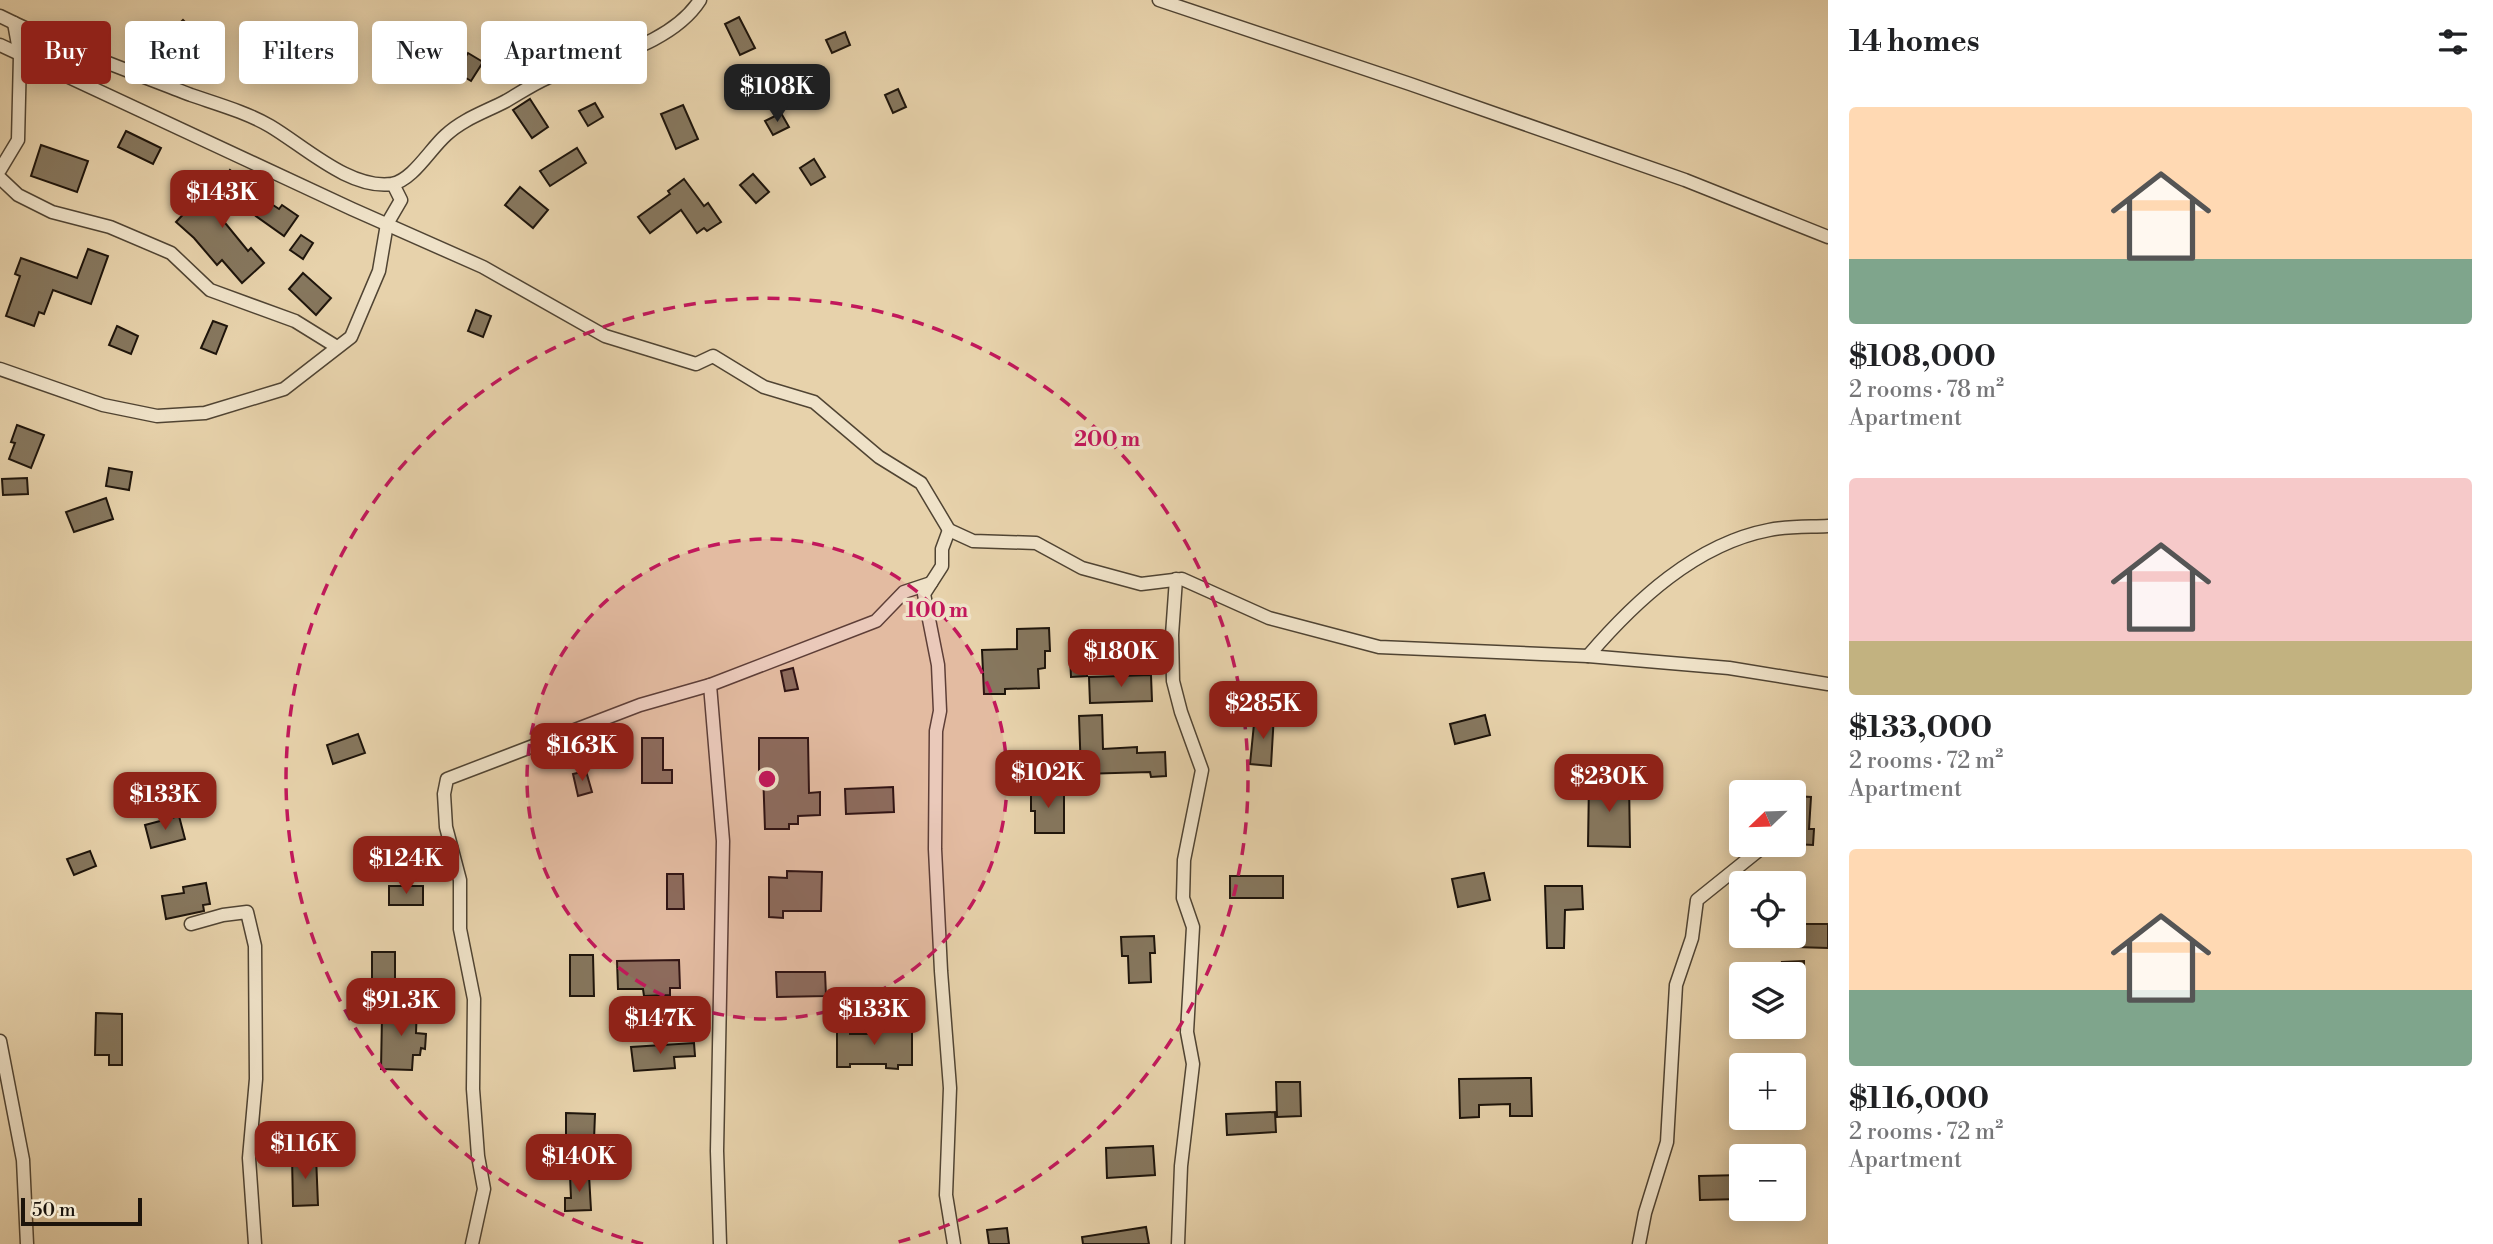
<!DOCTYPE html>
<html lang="en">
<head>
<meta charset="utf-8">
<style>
	:root { --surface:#fff; --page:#f6f6f6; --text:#202124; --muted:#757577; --accent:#8f2418 }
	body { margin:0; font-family:"Libre Bodoni",serif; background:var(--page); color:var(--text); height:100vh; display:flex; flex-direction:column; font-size:26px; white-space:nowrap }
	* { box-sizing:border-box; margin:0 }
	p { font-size:23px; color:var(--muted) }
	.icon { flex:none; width:38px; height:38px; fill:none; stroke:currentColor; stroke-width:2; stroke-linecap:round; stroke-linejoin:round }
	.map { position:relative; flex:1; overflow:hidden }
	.details { display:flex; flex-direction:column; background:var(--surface); width:665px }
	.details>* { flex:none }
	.guide { position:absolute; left:21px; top:21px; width:665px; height:63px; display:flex; gap:14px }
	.needle { width:46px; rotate:247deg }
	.controls { position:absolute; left:1729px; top:780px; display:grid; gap:14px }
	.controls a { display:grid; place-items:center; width:77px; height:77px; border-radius:7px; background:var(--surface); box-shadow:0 4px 18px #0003; font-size:35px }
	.scale { position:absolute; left:21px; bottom:18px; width:121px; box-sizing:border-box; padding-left:7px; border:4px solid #1d140b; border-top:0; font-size:19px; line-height:24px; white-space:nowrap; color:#1d140b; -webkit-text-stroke:5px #efe2c8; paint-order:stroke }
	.price { position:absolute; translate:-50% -60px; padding:0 16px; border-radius:14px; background:var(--accent); color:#fff; font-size:23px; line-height:46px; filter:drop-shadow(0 2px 4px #0008) }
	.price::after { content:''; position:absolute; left:50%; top:42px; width:21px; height:16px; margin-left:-10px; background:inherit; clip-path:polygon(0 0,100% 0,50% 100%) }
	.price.on { background:#222; color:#fff }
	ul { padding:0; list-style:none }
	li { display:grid; align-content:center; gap:14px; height:371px; padding:0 21px }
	li span { display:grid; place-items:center; height:217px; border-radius:7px; color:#555 }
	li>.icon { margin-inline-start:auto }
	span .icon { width:126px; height:126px; fill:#fffc; stroke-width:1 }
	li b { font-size:30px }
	h2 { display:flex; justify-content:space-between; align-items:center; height:84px; padding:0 21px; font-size:30px }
	.chip { padding:0 24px; border-radius:7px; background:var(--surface); box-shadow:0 4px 18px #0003; font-size:24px; line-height:63px }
	.chip.on { background:var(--accent); color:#fff }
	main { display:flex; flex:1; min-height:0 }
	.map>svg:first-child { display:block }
</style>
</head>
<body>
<main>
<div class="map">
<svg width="1828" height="1244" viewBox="0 0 1828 1244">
	<rect width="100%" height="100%" fill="#e7d2ab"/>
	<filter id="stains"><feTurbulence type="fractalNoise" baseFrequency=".00286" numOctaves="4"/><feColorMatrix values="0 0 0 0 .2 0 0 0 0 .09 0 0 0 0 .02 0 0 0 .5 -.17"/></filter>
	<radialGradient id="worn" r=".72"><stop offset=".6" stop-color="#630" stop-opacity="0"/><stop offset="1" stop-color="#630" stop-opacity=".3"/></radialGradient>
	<g fill="#86775e" stroke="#1d140b" stroke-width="2">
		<polygon points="739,17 755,48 740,55 725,24"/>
		<polygon points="183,20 195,32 182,45 170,33"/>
		<polygon points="845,32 850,45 832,53 826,40"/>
		<polygon points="468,53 483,62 471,81 456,72"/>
		<polygon points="898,89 906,107 893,113 885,95"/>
		<polygon points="530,99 548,127 532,138 513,110"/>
		<polygon points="595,103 603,117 588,126 579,111"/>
		<polygon points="683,105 698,139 676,149 661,114"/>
		<polygon points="781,113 789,127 773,135 765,121"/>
		<polygon points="126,131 161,148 153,164 118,147"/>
		<polygon points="41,145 88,161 77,192 31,176"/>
		<polygon points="577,148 586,163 550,186 540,171"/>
		<polygon points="814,159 825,177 811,185 800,168"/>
		<polygon points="230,170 247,182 221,218 248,251 251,248 264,263 242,283 222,260 217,265 194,238 176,222 191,206 199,214"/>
		<polygon points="753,174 769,192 756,203 740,185"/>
		<polygon points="684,179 704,206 708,203 721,222 707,231 704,228 697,233 681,210 650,233 638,217 670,194 668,191"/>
		<polygon points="520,187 548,210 533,228 505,205"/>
		<polygon points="264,199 279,209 282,205 298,216 284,236 253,214"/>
		<polygon points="301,235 313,243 303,259 290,250"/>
		<polygon points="88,249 108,256 91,304 53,290 44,314 39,312 34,326 6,316 20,276 15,274 21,258 77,278"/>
		<polygon points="303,273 331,298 316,315 289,289"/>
		<polygon points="476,310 491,316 483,337 468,331"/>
		<polygon points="213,321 227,326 216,354 201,348"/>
		<polygon points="117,326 138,336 131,354 109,345"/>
		<polygon points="17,425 44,435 31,468 9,459 15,443 11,442"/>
		<polygon points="109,468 132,472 129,490 106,486"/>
		<polygon points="27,478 28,494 3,495 2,479"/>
		<polygon points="106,498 113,519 74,532 66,512"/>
		<polygon points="1049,628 1050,651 1045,651 1045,668 1038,669 1039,688 1005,689 1005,694 984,694 982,650 1017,649 1017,629"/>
		<polygon points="1087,654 1087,676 1071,677 1070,655"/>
		<polygon points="793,668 798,689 785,691 781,671"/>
		<polygon points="1151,675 1152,701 1090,703 1089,677"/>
		<polygon points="1259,713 1274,714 1271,766 1250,764 1254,724 1259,724"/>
		<polygon points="1102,715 1103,749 1137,747 1137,753 1165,752 1166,776 1151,777 1150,772 1081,774 1079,716"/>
		<polygon points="1485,715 1490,735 1455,744 1450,724"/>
		<polygon points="358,734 365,753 333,764 327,745"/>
		<polygon points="642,738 663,738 663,770 672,770 672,783 642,783"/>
		<polygon points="759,738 808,738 809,793 820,792 820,815 798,816 798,824 789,824 789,829 765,829 763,771 759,772"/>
		<polygon points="586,771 592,792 578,796 573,774"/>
		<polygon points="1589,781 1629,781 1630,847 1588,846"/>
		<polygon points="893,787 894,812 846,814 845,789"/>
		<polygon points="1031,788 1064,788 1064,833 1035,833 1035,811 1031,811"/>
		<polygon points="1794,796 1811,797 1809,829 1814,829 1813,845 1794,844"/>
		<polygon points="179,816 185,839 151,848 145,825"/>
		<polygon points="90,851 96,866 74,875 67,859"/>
		<polygon points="787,871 822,872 821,911 783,911 783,918 769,917 769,877 787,878"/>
		<polygon points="1484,873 1490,900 1458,907 1452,879"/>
		<polygon points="667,874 683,874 684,909 667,909"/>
		<rect x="1230" y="876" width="53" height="22"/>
		<polygon points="206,883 210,904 203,905 204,911 166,919 162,896 184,893 183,887"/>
		<rect x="389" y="886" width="34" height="19"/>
		<polygon points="1545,886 1582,886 1583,909 1565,910 1564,948 1547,948"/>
		<polygon points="1796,924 1828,924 1828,948 1796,947"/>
		<polygon points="1154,936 1155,953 1150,953 1151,982 1129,983 1128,956 1122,956 1121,937"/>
		<rect x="372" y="952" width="23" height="33"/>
		<polygon points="570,955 593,955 594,996 570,996"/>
		<polygon points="679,960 680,988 670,988 670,995 644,996 643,989 618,989 617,961"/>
		<polygon points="1804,961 1804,975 1783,975 1782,962"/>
		<polygon points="776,972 825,972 826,996 777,997"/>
		<polygon points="392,1003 417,1004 416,1033 426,1034 425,1049 421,1048 420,1055 413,1055 412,1070 381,1069 382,1016 392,1016"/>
		<polygon points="96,1013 122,1014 122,1065 109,1065 109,1055 95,1055"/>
		<polygon points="837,1024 850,1024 850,1034 876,1034 876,1028 912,1029 912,1065 898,1065 898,1069 886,1068 886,1064 850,1064 850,1067 837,1067"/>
		<polygon points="694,1043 695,1056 674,1057 675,1068 634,1071 631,1047"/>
		<polygon points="1531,1078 1532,1116 1510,1116 1510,1104 1479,1105 1479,1117 1460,1118 1459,1079"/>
		<polygon points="1276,1082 1300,1082 1301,1116 1277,1117"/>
		<polygon points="1275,1112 1276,1132 1227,1135 1226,1114"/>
		<polygon points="566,1113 595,1114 594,1140 566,1139"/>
		<polygon points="1153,1146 1155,1175 1107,1178 1106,1148"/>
		<polygon points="292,1156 316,1156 318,1205 293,1206"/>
		<polygon points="589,1175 591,1210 565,1211 565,1198 571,1198 570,1176"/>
		<polygon points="1741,1175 1741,1199 1700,1200 1699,1176"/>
		<polygon points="1146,1227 1149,1244 1083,1244 1082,1237"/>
		<polygon points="1007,1228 1009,1244 989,1244 987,1230"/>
	</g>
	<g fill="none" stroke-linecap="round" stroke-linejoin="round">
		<defs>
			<g id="street">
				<polyline points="1159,0 1410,84 1685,180 1828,237"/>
				<path d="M0,16C62,47 127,70 191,95C217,104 246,112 270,126C304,146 350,190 392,184C413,180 430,149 446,135C463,119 485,112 506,101C520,93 533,84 547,78C560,72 575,70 588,66C627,52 677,36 700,0"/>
				<polyline points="0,45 352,209 483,267 605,336 696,364 713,356 764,387 814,402 879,457 921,483 949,530 973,541 1036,543 1082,568 1141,584 1182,579 1269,618 1379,647 1588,656 1729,668 1828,684"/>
				<polyline points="0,170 18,140 20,56 14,23"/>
				<polyline points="0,178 18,195 52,212 110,227 171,253 210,290 295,321 337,347"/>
				<polyline points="0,369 103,405 157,416 205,413 284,389 351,337 379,271 387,224 401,200 393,184"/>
				<polyline points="949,530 942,549 942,566 924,594 938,665 940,711 936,731 935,849 941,971 950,1088 946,1195 954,1244"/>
				<polyline points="1176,579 1172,635 1173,681 1181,712 1202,770 1184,860 1183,898 1193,927 1187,1032 1193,1064 1181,1166 1178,1244"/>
				<path d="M1588,656C1635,601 1696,544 1769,530C1788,526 1809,527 1828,526"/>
				<polyline points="191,924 223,915 247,912 255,946 256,1079 249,1158 255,1244"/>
				<polyline points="0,1041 23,1160 27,1244"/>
				<polyline points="472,1244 484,1189 478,1156 473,1089 474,999 460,929 460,880 446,827 444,794 447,779 640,705 710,685"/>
				<polyline points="720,1244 717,1151 723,841 710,685 876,621 904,592 931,583"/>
				<polyline points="1639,1244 1645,1213 1667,1142 1676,985 1692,938 1697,900 1758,851"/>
			</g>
		</defs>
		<use href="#street" stroke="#504433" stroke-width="15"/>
		<use href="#street" stroke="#efe2c8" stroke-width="12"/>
	</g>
	<circle cx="767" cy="779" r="240" fill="#c2185b" fill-opacity=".12"/>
	<g fill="none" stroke="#c2185b" stroke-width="3.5" stroke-dasharray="12 9">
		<circle cx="767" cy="779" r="240"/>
		<path d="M643 1244A481 481 0 1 1 891 1244"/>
	</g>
	<circle cx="767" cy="779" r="10" fill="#c2185b" stroke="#efe2c8" stroke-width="3.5"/>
	<g font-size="21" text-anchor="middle" font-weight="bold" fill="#c2185b" stroke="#efe2c8" stroke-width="7" stroke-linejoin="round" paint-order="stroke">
		<text x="1107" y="446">200 m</text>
		<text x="937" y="617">100 m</text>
	</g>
	<rect width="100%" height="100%" filter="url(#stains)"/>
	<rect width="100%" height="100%" fill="url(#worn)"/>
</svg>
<div class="controls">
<a><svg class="needle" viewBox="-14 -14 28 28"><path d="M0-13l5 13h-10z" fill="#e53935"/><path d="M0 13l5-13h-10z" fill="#757577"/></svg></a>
<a><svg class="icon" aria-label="locate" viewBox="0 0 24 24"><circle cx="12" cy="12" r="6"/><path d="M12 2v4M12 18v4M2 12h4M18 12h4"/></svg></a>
<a><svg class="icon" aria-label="layers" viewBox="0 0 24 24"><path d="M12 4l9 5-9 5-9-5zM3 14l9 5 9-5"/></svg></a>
<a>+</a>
<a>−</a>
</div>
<div class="scale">50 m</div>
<b class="price on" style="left:777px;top:124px">$108K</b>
<b class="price" style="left:222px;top:230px">$143K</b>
<b class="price" style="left:1121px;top:689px">$180K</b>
<b class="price" style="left:1263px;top:741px">$285K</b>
<b class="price" style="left:582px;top:783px">$163K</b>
<b class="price" style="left:1048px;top:810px">$102K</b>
<b class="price" style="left:1609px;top:814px">$230K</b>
<b class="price" style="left:165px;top:832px">$133K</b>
<b class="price" style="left:406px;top:896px">$124K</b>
<b class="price" style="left:401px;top:1038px">$91.3K</b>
<b class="price" style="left:874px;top:1047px">$133K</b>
<b class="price" style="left:660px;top:1056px">$147K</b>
<b class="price" style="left:305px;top:1181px">$116K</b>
<b class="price" style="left:579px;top:1194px">$140K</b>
<div class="guide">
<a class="chip on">Buy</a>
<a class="chip">Rent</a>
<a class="chip">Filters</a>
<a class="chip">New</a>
<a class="chip">Apartment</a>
</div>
</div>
<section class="details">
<h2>14 homes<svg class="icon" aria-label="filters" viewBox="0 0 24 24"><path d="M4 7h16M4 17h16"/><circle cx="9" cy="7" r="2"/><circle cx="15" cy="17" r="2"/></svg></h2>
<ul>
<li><span style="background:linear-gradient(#ffd9b3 70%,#7fa58c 0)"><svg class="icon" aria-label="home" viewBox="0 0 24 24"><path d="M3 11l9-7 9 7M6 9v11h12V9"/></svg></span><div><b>$108,000</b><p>2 rooms · 78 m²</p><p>Apartment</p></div></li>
<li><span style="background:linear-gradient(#f6c9c9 75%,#c2b280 0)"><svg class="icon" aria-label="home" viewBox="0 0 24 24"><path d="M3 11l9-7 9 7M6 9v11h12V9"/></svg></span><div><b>$133,000</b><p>2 rooms · 72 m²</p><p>Apartment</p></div></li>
<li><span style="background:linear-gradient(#ffd9b3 65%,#7fa58c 0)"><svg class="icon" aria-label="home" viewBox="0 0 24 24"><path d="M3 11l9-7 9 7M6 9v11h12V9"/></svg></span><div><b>$116,000</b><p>2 rooms · 72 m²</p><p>Apartment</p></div></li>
</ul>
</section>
</main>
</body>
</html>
